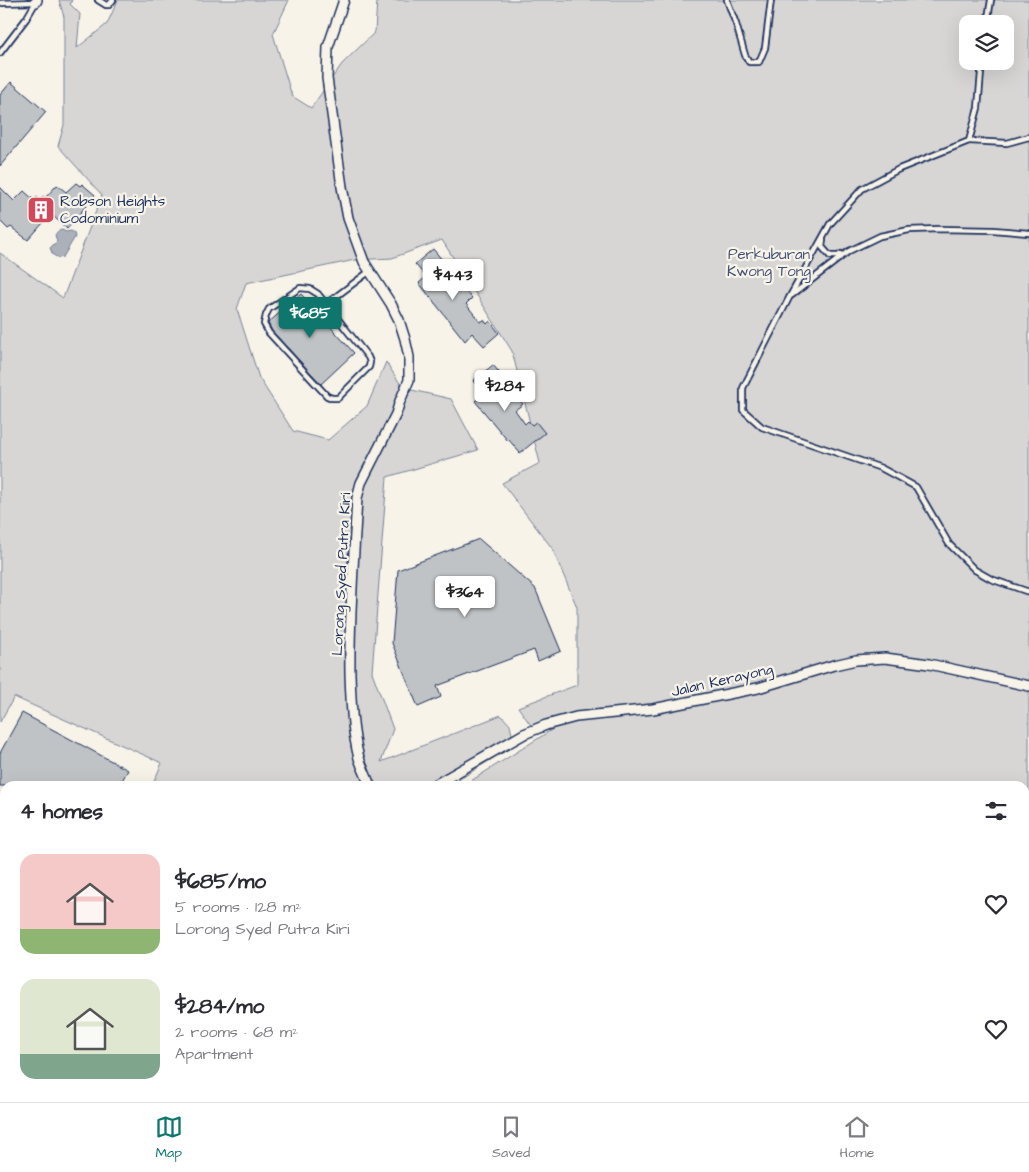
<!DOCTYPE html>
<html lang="en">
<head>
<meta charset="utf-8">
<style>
	:root { --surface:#fff; --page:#f2f2f3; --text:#2b2b33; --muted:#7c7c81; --line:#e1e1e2; --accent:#0f766e }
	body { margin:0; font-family:"Architects Daughter",sans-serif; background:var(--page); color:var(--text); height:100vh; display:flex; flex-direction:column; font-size:19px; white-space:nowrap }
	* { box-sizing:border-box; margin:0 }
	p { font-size:16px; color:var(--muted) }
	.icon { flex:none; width:28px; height:28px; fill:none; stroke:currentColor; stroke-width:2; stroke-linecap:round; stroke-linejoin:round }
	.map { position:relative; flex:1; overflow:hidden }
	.drawer { position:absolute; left:0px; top:781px; width:1030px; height:321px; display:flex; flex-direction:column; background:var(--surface); border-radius:15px 15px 0 0; box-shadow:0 5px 20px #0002 }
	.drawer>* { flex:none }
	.buttons { position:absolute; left:959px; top:15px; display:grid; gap:10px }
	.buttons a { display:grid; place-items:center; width:55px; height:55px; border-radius:10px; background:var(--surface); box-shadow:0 5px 20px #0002; font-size:25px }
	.price { position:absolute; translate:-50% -42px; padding:0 11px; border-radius:5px; background:#fff; color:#222; font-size:16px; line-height:32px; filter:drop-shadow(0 1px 2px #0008) }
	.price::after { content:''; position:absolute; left:50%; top:30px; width:15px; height:11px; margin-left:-8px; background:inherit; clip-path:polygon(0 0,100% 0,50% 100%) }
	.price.current { background:var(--accent); color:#fff }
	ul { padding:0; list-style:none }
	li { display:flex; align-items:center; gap:15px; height:125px; padding:0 20px }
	li span { display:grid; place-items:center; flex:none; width:140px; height:100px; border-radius:15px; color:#555 }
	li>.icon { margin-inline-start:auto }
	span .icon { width:60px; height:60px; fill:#fffc; stroke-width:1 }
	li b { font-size:21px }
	h2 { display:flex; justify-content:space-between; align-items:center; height:60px; padding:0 20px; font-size:21px }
	.menu { display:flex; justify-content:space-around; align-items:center; height:70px; border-top:1px solid var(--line); background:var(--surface); font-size:14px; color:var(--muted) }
	.menu a { display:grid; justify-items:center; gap:2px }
	.menu .current { color:var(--accent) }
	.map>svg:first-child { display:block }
</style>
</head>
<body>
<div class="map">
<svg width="1029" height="1102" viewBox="0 0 1029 1102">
	<rect width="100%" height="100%" fill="#f7f3e8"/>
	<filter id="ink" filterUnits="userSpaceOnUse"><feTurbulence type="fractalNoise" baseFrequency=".02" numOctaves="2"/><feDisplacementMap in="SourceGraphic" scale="10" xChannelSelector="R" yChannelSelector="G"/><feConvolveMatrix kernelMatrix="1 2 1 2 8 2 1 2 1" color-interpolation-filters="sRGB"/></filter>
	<g filter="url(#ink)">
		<g fill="#d7d6d4" stroke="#798299" fill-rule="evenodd">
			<path d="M59,0H72L70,4L80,14L77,48L107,24L118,0H289L273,34L292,96L311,108L342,64L375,32L377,0H1029V1102H247L242,1098H1025V786H463L553,729L537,734L518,707L577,685V607L552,548L502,483L540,463L512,351L442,240L392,258L355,260L246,283L237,309L259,378L293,431L328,440L367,406L386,362L403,388L451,399L478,450L387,477L372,672L393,729L381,762L501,715L510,725L514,745L449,786H152L162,763L14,697L0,722V253L63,298L102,195L58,146L64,125V17ZM968,24H1005V61H968Z"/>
			<polygon points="5,1065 5,1098 73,1098 79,1102 0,1102 0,1070"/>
			<polygon points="160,1098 220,1098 227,1102 157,1102"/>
		</g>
		<polygon fill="#acb0b9" stroke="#727c95" points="62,230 66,232 71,231 74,233 75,237 63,257 59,258 53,255 50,248 57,241 55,235 58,231"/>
		<g fill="#c0c3c5" stroke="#1b2f5e">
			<polygon points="11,82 46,112 0,166 0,95"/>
			<polygon points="76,183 80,186 82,184 95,195 67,229 51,214 28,240 11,227 8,229 0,221 0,187 14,201 24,191 34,200 37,197 40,200 43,196 45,198 57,185 66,192"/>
			<polygon points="433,249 443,261 436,267 455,290 461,285 472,298 466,304 480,322 484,320 487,324 490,321 499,333 484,346 472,333 465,341 419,283 426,277 415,264"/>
			<polygon points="301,294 354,353 321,384 272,331 268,323"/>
			<polygon points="493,365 503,377 494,384 507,400 515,394 523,404 515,410 525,424 528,421 532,425 536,422 545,433 520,453 509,440 508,441 475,401 484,394 473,381"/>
			<polygon points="479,539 535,588 561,651 538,661 534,650 437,686 441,697 418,707 392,643 398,570"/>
			<polygon points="22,713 128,770 119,786 0,786 0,753"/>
		</g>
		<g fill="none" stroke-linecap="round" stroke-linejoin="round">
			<defs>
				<g id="service">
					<polyline points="98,0 106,5 109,5 113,0"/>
					<polyline points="727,0 736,24 745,55 749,62 759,62 765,48 771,0"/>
					<polyline points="0,3 36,2"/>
					<polyline points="987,24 991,0"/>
					<polyline points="0,53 26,19 36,2"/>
					<polyline points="982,61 978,108 969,141 899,169 862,189 830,224 789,298 743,388 743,410 762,427 881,468 916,487 949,544 975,570 991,579 1029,592"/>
					<polyline points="969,141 1007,143 1029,137"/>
					<polyline points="823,239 822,247 830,256 838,256 841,254"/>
					<polygon points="300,288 310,289 318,294 368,357 370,362 369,367 338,398 332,398 327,396 269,333 264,324 266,315 269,309"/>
					<polyline points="792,295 849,251 880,236 909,230 939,229 993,230 1029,233"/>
					<polyline points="326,304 370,271"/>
					<polyline points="1025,966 1029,968"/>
					<polyline points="234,1098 240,1102"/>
					<polyline points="423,1098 423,1102"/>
					<polyline points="720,1098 723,1102"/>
					<polyline points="991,1098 997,1102"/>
					<polyline points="335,1102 351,1098"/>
					<polyline points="626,1102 640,1098"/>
				</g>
				<g id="minor">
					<path d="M344,0L328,47L327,78L342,187L348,218L364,262L391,304L399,320L405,339L409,357V380L400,401L396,414L361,483L357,498C354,556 349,615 350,674C351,702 352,731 359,758C362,767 367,777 370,786"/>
					<polyline points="36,2 37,0"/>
					<polyline points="433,786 524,734 546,725 576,717 653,709 758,688 834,665 856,660 885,658 929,664 1029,686"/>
					<polyline points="84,1098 89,1102"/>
				</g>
			</defs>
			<use href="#service" stroke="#1b2f5e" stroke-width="8"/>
			<use href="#minor" stroke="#1b2f5e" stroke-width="12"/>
			<polyline stroke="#1b2f5e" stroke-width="2" stroke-dasharray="5 4" stroke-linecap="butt" points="0,1036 5,1039"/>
			<use href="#service" stroke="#f7f3e8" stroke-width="4.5"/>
			<use href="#minor" stroke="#f7f3e8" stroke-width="9"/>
		</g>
	</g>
	<defs>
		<symbol id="building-square" viewBox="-11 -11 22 22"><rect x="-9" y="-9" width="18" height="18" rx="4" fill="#d1495b" stroke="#f7f3e8"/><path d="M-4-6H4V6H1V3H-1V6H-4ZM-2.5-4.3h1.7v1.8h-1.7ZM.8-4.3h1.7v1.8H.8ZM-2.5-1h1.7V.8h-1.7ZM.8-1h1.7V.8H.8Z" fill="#fff"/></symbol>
	</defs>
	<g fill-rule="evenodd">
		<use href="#building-square" x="25" y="194" width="32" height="32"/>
	</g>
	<g text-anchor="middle" stroke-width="4.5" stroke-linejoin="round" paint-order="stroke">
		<g font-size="15" fill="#1b2f5e" stroke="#f7f3e8" text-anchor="start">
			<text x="60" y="206">Robson Heights<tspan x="60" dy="17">Codominium</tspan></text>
		</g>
		<g font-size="15" fill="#415076" stroke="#f7f3e8">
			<text x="769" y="259">Perkuburan<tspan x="769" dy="17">Kwong Tong</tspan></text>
		</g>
		<g font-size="15" fill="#1b2f5e" stroke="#f7f3e8">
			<text transform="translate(341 574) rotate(-87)" y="5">Lorong Syed Putra Kiri</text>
			<text transform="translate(722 680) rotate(-13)" y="5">Jalan Kerayong</text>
		</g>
	</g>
</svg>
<div class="buttons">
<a><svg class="icon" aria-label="layers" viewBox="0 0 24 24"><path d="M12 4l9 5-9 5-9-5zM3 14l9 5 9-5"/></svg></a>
</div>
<b class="price" style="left:453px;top:301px">$443</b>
<b class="price current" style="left:310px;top:339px">$685</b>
<b class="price" style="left:505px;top:412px">$284</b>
<b class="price" style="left:465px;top:618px">$364</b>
<section class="drawer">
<h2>4 homes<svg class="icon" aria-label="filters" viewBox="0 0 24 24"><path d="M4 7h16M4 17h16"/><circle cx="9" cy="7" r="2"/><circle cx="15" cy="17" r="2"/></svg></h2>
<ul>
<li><span style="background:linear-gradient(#f6c9c9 75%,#8fb573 0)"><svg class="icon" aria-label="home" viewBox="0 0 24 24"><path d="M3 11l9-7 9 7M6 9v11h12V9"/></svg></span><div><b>$685/mo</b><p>5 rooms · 128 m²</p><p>Lorong Syed Putra Kiri</p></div><svg class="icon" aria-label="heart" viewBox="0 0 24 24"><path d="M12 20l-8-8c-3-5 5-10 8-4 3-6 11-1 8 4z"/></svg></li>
<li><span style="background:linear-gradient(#dfe7d0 75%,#7fa58c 0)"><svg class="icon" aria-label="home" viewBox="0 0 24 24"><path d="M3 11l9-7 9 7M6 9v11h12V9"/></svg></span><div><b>$284/mo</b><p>2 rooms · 68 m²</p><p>Apartment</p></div><svg class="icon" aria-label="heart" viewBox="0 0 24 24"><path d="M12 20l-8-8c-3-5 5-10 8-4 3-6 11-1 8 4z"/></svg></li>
</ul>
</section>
</div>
<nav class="menu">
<a class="current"><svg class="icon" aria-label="map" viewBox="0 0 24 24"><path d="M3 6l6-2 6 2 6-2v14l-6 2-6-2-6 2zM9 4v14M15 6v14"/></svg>Map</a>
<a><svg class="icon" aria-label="saved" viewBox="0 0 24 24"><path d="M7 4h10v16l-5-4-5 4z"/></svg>Saved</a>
<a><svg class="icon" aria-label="home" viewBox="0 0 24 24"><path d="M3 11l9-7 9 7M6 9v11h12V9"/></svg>Home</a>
</nav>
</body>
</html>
